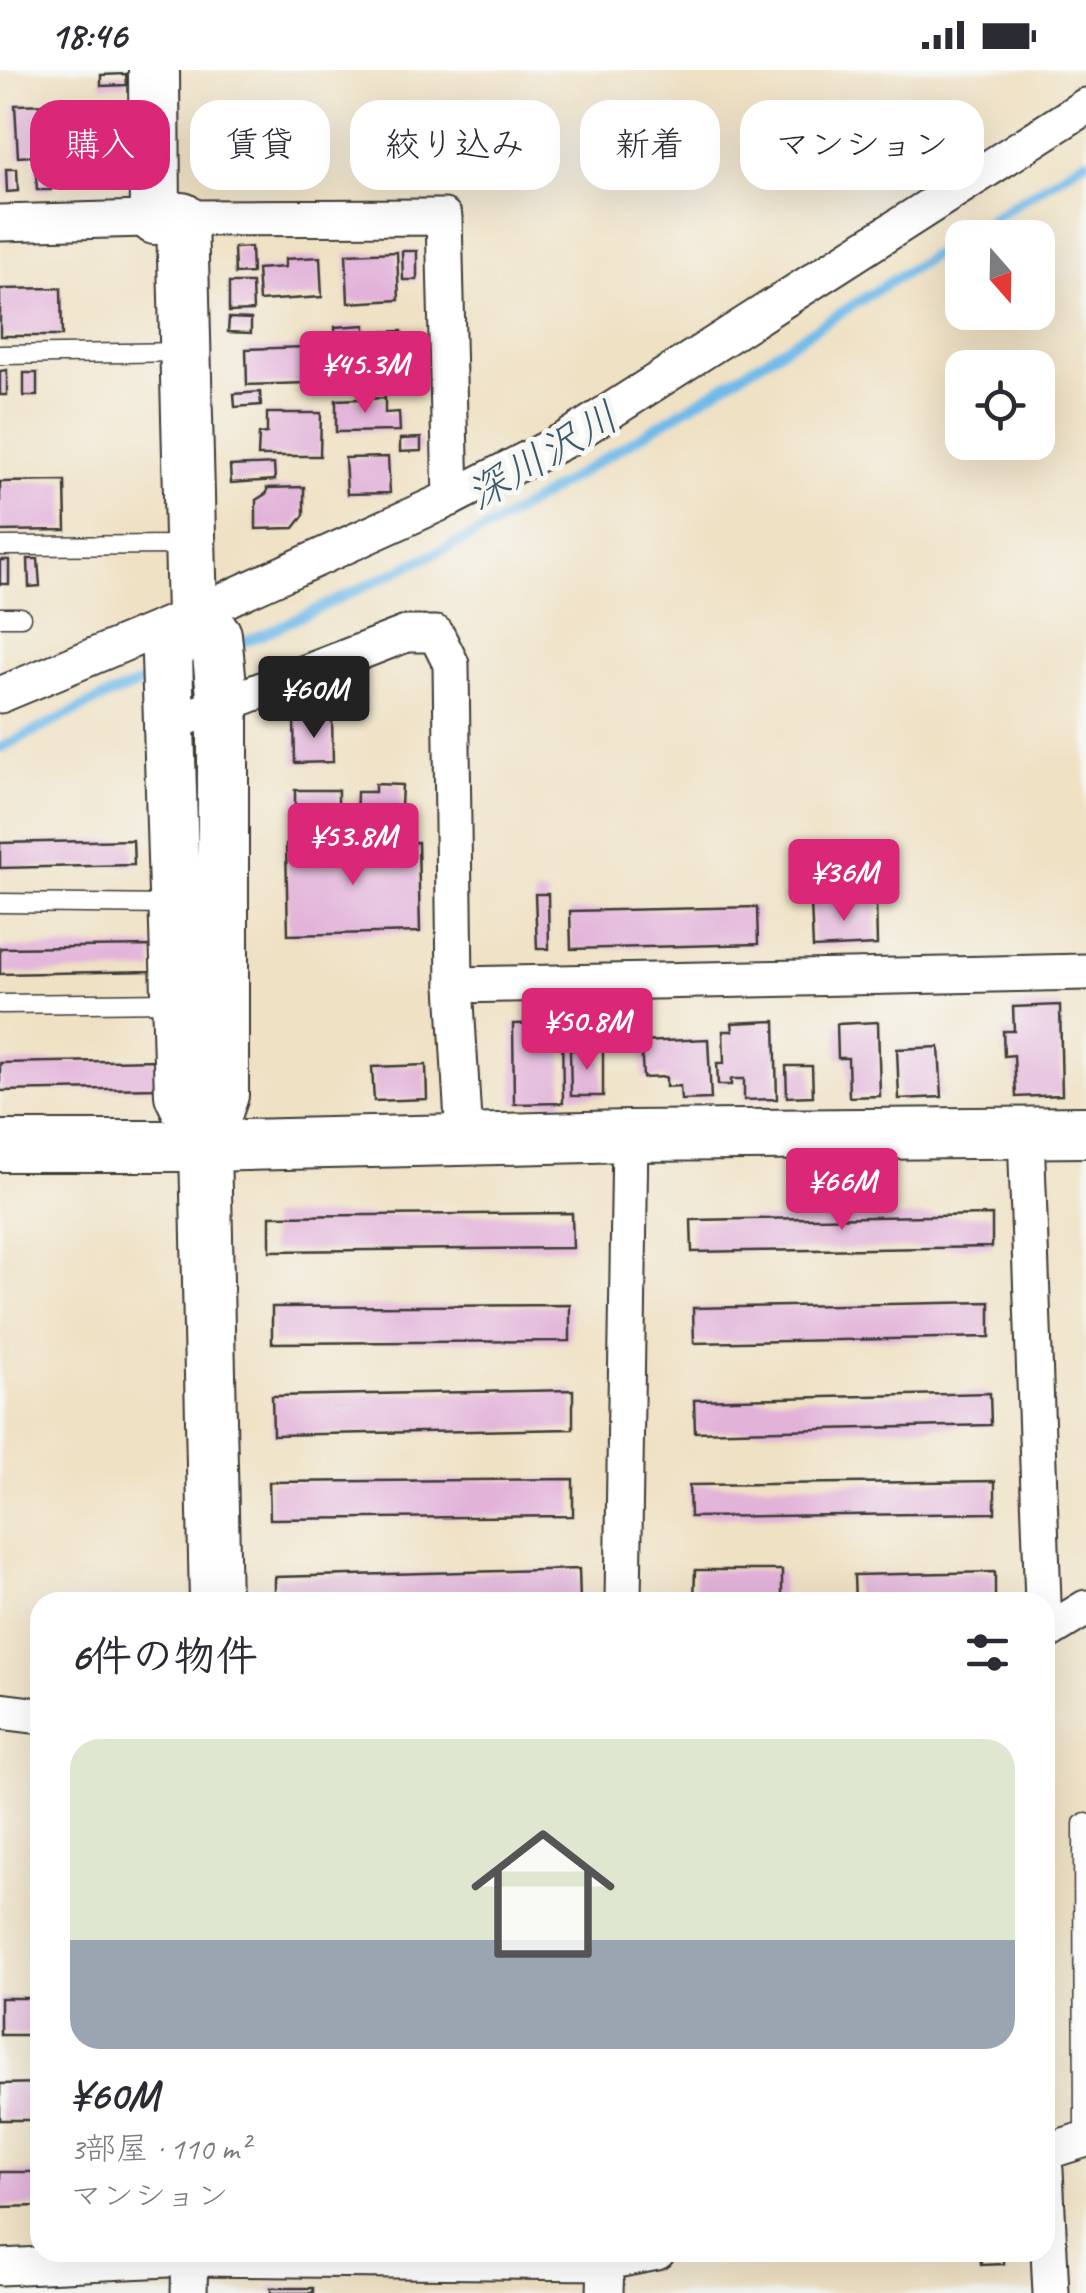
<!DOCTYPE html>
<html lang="ja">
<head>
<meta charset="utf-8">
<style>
	:root { --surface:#fff; --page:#f2f2f3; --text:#2b2b33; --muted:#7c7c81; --line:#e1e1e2; --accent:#db2777 }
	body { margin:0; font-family:Caveat,"Klee One",sans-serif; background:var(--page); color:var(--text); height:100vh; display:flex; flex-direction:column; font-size:38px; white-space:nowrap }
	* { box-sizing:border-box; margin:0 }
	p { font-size:32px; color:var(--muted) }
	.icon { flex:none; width:55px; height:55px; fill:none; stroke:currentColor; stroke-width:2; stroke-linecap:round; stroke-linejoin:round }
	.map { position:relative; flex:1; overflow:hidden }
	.drawer { position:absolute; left:30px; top:1522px; width:1025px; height:670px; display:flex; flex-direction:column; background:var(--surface); border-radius:30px; box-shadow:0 10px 40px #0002 }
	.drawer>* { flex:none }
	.hud { position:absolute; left:30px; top:30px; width:1028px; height:90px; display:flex; gap:20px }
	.needle { width:65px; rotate:160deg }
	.buttons { position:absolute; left:945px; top:150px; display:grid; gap:20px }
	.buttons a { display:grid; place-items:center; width:110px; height:110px; border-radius:20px; background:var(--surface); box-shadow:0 10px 40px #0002; font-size:50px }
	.price { position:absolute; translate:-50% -85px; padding:0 22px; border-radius:10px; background:var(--accent); color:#fff; font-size:32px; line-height:65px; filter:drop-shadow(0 2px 5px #0008) }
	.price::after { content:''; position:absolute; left:50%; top:60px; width:30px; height:22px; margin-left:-15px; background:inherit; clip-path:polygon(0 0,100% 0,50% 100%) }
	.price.on { background:#222; color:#fff }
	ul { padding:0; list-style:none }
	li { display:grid; align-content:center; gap:20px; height:530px; padding:0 40px }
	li+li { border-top:2px solid var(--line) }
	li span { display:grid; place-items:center; height:310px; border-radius:30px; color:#555 }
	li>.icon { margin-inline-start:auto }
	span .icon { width:180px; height:180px; fill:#fffc; stroke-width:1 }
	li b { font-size:42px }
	h2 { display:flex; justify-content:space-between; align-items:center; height:120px; padding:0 40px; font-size:42px }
	.chip { padding:0 35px; border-radius:30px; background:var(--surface); box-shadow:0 10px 40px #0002; font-size:35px; line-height:90px }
	.chip.on { background:var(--accent); color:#fff }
	.status { display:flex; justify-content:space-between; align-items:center; height:70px; padding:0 50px; background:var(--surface); direction:ltr }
	.status svg { height:28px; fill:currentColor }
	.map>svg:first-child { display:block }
</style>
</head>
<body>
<div class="status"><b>18:46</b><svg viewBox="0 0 49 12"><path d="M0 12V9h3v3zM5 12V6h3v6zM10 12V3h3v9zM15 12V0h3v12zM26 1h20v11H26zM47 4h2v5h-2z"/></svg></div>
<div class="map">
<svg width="1086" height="2223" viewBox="0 0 1086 2223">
	<rect width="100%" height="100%" fill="#f6f6f2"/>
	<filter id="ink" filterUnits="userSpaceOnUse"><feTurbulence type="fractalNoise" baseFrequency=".01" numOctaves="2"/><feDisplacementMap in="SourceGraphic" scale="20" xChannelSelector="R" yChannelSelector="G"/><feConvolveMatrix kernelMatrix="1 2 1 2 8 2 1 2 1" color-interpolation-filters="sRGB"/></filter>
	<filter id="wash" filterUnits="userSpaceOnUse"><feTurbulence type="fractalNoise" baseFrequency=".0048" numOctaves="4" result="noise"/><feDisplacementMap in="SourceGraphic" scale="40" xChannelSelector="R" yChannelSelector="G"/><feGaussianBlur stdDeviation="2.25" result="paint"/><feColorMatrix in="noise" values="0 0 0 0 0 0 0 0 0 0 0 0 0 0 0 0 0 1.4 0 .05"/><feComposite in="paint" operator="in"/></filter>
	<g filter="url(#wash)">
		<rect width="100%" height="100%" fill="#efe1c4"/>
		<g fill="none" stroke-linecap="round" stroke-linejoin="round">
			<g stroke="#71bae9" stroke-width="10">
				<polyline points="230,577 264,564 491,457 705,327 1086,90"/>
				<polyline points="0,678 96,631 154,608"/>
			</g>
		</g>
		<g id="blocks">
			<g fill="#e2b2d9">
				<polygon points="126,4 127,15 101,16 101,5"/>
				<polygon points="51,34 53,80 32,80 32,86 18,87 15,35"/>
				<polygon points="66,49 115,49 116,105 67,104"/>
				<polygon points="49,92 51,120 37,120 35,93"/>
				<polygon points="6,99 17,99 18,121 7,122"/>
				<polygon points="251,177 252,203 235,204 234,178"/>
				<polygon points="402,181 417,181 417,210 403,210"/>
				<polygon points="397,182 399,230 348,233 346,184"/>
				<polygon points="320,187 322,227 259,231 257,199 285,197 285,189"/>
				<polygon points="229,213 252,213 253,241 229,242"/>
				<polygon points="61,218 62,266 0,266 0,219"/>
				<polygon points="229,248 251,249 251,263 228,262"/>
				<polygon points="365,255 365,262 402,261 403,298 336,301 335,257"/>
				<polygon points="305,277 306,313 247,315 246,279"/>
				<polygon points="7,300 7,325 0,325 0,301"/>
				<rect x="24" y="303" width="13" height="23"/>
				<polygon points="395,305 420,305 420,316 396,316"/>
				<polygon points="260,322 261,335 235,337 234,324"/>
				<polygon points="385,328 385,343 399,342 400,361 336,362 336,330"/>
				<polygon points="267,343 321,343 320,386 258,386 259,364 267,363"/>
				<polygon points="421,368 421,381 400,382 400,369"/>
				<polygon points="388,387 390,423 347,424 345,388"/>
				<polygon points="274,394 275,410 231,413 230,396"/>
				<polygon points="65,411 66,460 0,461 0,412"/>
				<polygon points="304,417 304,445 294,458 256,459 256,430 267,423 267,418"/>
				<polygon points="28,489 38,489 40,516 29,517"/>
				<rect x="0" y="490" width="9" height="24"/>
				<polygon points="332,648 333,692 295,693 294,649"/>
				<polygon points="375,714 402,715 400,759 356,757 357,722 375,722"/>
				<polygon points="295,720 338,720 338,760 295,761"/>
				<polygon points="133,770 134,795 0,798 0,773"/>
				<polygon points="418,772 420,862 288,865 286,774"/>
				<polygon points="535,824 548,824 549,879 537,879"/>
				<polygon points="876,830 877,875 813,878 811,833"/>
				<polygon points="757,837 758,874 571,879 570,841"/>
				<polygon points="153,876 153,901 0,904 0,878"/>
				<polygon points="1060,935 1062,1025 1016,1027 1014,985 1004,986 1003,961 1014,961 1013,937"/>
				<polygon points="775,951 777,1029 744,1030 744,1009 731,1009 731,1015 718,1015 717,993 724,993 723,961 733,961 732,953"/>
				<polygon points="878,952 880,1026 849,1027 848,988 838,988 837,954"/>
				<polygon points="562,953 563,1033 514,1034 513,954"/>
				<polygon points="708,969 711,1029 681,1030 680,1016 666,1017 666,1007 643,1008 641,972"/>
				<polygon points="939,977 942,1027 899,1029 897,979"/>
				<polygon points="603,979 603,1026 571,1026 570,980"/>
				<polygon points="158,990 159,1018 0,1021 0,993"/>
				<polygon points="426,995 427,1029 374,1031 372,997"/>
				<polygon points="786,996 812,996 813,1026 787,1027"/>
				<polygon points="572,1143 573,1178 270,1181 270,1146"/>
				<polygon points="992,1145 992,1177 692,1182 691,1150"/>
				<polygon points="990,1232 990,1267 694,1273 693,1238"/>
				<polygon points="570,1235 570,1271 272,1273 272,1237"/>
				<polygon points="573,1320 573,1359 273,1365 272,1326"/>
				<polygon points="990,1323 991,1355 695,1362 694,1330"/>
				<polygon points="573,1409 573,1446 270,1449 269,1412"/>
				<polygon points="995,1411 995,1443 690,1447 689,1415"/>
				<polygon points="579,1499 580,1532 275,1532 275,1507"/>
				<polygon points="695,1500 782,1500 782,1532 694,1532"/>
				<polygon points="995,1502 995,1532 855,1532 854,1505"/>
				<rect x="0" y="1928" width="40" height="37"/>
				<polygon points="40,2013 40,2050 0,2050 0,2014"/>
				<polygon points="0,2102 40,2102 40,2136 0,2137"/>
				<polygon points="980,2182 1004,2182 1004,2194 981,2195"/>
				<rect x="271" y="2218" width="42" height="5"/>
			</g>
		</g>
	</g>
	<g filter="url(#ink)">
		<use href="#blocks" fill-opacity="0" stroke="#3c3a35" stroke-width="2.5"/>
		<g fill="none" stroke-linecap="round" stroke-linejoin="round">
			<defs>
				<g id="lane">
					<polyline points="0,285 184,282"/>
					<polyline points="0,476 190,475"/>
					<polyline points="0,547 21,547"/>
					<polyline points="0,833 172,835"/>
					<polyline points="0,934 172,932"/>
					<polyline points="1084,2069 1083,1754 1086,1753"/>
				</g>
				<g id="street">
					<polyline points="0,153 182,148 444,147 451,428"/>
					<polyline points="0,625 192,545 451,428 565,370 1086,36"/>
					<polyline points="170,653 223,635 406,564 436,564 451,594 455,915 464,1069"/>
					<polyline points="455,915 1086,902"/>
					<polyline points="1026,1064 1043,1532"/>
					<polyline points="623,1532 630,1066"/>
					<polyline points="1045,1563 1086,1538"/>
					<polyline points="0,1641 40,1646"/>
					<polyline points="1045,2082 1086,2069"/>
					<polyline points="1045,2100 1051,2223"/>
					<polyline points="0,2197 190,2188 606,2192 657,2182"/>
					<polyline points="189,2223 190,2182"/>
					<polyline points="605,2223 606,2192"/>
				</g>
				<g id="secondary">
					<polyline points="154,0 155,149"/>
					<polyline points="182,148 192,545 167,586 180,1025 205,1076"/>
					<polyline points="192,545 216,565 223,635 223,1025 205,1076 215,1532"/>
					<polyline points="0,1076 205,1076 630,1066 1086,1062"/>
				</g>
			</defs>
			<use href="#lane" stroke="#3c3a35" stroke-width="21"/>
			<use href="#street" stroke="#3c3a35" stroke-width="39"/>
			<use href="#secondary" stroke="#3c3a35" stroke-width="54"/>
			<use href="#lane" stroke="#fff" stroke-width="18"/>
			<use href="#street" stroke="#fff" stroke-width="35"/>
			<use href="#secondary" stroke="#fff" stroke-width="50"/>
		</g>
	</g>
	<g text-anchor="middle" stroke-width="10" stroke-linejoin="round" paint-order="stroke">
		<g font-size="42" font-style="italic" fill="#3e5b6e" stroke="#f6f6f2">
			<text transform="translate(542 385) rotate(-31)" y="15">深川沢川</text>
		</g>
	</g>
</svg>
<div class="buttons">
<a><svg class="needle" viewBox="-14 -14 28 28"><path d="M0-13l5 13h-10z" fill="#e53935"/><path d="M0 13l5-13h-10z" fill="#7c7c81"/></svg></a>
<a><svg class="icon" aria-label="locate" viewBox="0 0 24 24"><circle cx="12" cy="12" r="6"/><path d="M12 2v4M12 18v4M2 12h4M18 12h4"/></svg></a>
</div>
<b class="price" style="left:365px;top:346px">¥45.3M</b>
<b class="price on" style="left:314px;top:671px">¥60M</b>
<b class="price" style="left:353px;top:818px">¥53.8M</b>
<b class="price" style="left:844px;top:854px">¥36M</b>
<b class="price" style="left:587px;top:1003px">¥50.8M</b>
<b class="price" style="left:842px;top:1163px">¥66M</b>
<div class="hud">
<a class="chip on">購入</a>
<a class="chip">賃貸</a>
<a class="chip">絞り込み</a>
<a class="chip">新着</a>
<a class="chip">マンション</a>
</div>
<section class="drawer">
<h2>6件の物件<svg class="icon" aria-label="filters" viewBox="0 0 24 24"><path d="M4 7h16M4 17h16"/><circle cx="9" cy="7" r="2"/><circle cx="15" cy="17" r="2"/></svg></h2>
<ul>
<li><span style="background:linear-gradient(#dfe7d0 65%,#9aa5b1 0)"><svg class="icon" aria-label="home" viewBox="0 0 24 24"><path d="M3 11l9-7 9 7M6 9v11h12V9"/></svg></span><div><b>¥60M</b><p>3部屋 · 110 m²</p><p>マンション</p></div></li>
</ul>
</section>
</div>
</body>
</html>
